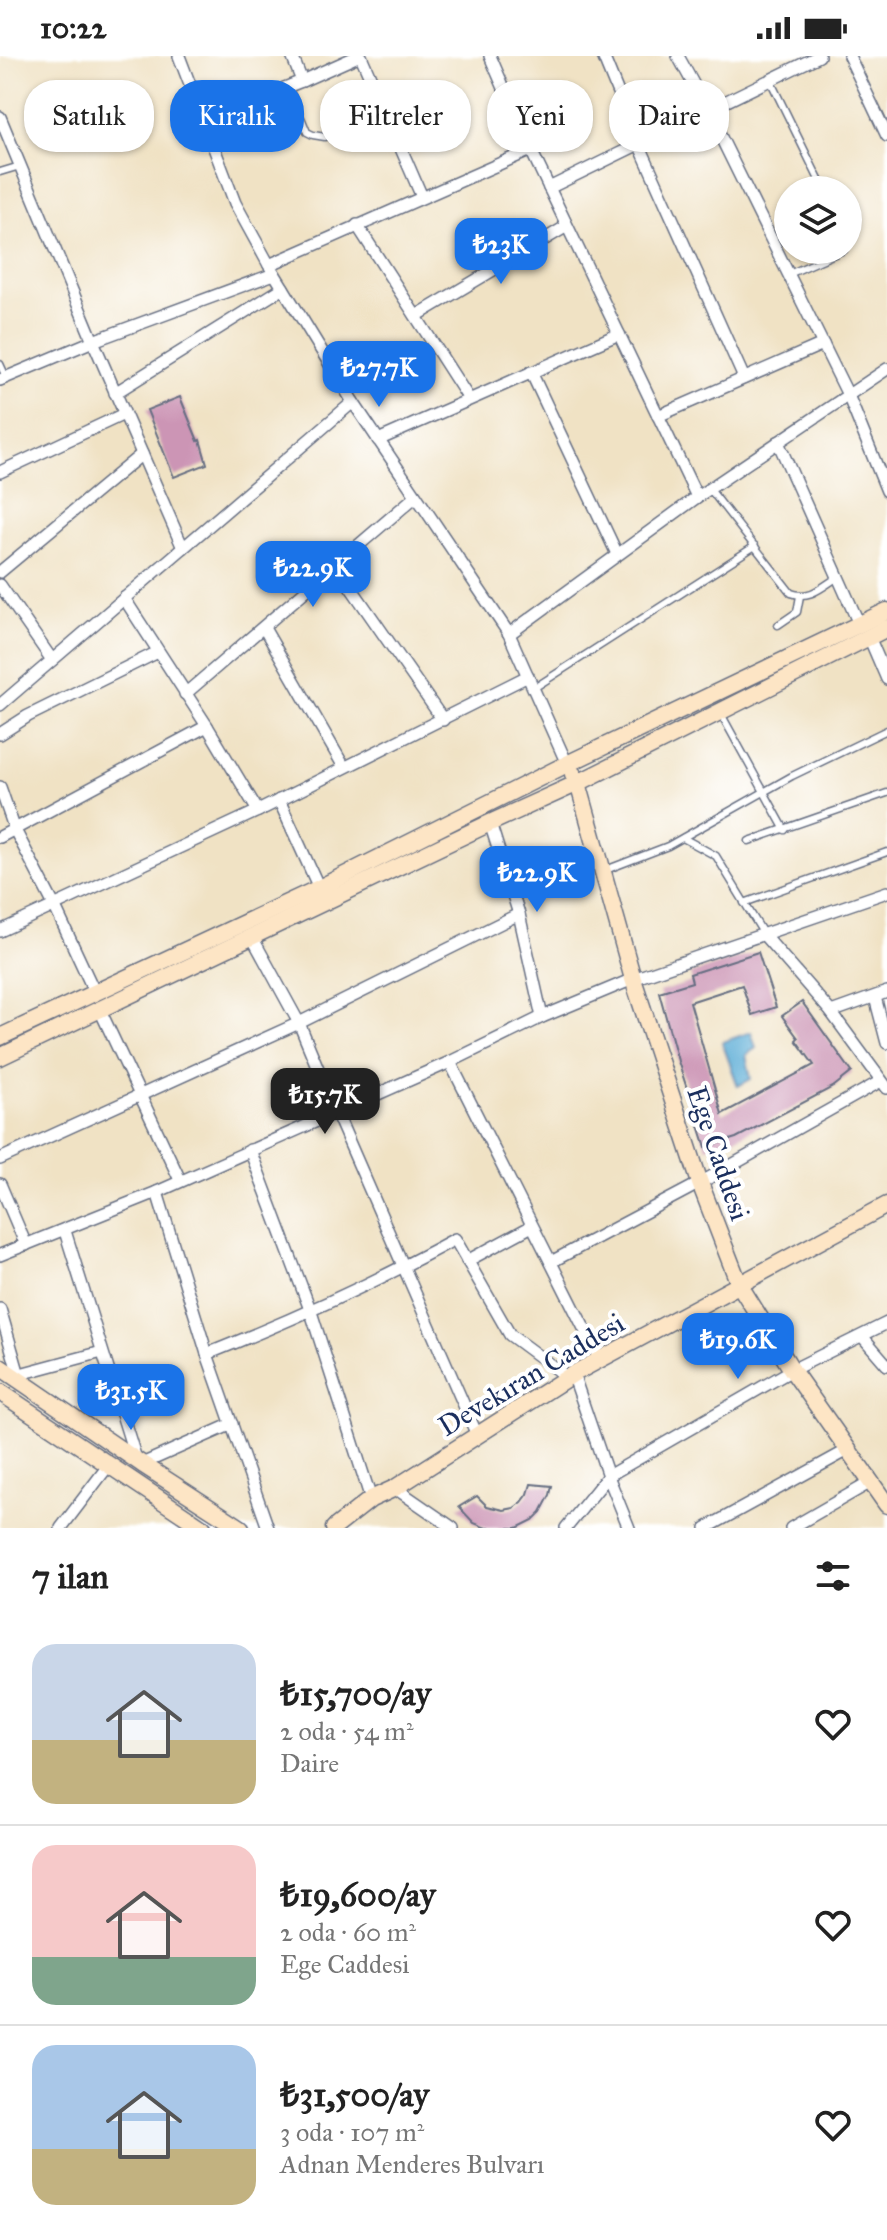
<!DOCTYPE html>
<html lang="tr">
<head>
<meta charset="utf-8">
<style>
	:root { --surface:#fff; --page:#f6f6f6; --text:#222; --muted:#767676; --line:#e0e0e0; --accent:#1a73e8 }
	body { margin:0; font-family:"IM FELL Great Primer",serif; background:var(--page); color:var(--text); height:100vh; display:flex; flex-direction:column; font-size:30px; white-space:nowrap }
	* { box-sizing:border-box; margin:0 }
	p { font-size:26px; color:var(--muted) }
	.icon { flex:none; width:44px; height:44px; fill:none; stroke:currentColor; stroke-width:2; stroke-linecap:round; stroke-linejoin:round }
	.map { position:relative; height:1472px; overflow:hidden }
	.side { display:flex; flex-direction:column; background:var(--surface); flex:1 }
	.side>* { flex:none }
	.banner { position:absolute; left:24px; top:24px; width:840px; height:72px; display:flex; gap:16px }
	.tools { position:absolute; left:774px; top:120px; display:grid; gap:16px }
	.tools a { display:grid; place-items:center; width:88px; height:88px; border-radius:50%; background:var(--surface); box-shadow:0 2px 6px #0004; font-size:40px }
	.price { position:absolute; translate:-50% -68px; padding:0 18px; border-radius:16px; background:var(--accent); color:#fff; font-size:26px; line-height:52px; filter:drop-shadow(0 2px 4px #0008) }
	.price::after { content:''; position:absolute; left:50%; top:48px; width:24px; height:18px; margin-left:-12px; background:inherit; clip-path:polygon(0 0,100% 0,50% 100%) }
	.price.selected { background:#222; color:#fff }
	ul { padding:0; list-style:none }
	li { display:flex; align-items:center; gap:24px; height:200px; padding:0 32px }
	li+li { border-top:2px solid var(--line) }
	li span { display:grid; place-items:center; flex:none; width:224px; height:160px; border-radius:24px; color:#555 }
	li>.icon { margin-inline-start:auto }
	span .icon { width:96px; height:96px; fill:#fffc; stroke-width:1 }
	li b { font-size:34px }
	h2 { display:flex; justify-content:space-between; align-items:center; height:96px; padding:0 32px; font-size:34px }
	.chip { padding:0 28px; border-radius:32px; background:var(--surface); box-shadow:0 2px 6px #0004; font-size:28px; line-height:72px }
	.chip.selected { background:var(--accent); color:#fff }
	.status { display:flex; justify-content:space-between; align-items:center; height:56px; padding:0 40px; background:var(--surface); direction:ltr }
	.status svg { height:22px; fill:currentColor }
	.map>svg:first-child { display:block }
</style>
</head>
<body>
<div class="status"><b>10:22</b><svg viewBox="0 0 49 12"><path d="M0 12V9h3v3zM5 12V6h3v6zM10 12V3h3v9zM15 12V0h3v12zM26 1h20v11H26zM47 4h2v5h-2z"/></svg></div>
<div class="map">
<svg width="887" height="1472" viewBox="0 0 887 1472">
	<rect width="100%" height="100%" fill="#fff"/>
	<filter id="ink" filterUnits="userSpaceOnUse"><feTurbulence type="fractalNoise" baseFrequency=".0125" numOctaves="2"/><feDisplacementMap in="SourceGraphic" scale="16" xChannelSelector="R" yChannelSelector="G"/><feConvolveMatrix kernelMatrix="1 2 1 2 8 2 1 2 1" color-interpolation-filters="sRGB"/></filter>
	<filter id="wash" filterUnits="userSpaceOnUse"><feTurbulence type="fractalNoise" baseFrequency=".006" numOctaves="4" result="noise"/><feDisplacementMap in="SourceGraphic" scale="32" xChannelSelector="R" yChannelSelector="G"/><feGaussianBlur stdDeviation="1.8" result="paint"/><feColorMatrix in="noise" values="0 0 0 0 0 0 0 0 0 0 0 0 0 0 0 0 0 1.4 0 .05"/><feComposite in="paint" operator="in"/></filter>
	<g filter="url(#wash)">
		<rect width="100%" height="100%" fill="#f0e2c4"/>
		<polygon fill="#5aacd5" stroke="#3a6e9a" stroke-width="2" points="751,976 756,992 746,999 751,1023 738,1030 722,986"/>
		<g id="blocks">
			<g fill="#cc95b5">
				<polygon points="180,341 198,385 200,384 207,408 174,421 147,354"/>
				<polygon points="758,896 776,951 752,959 742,929 690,946 722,1058 814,1009 796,984 798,982 782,960 802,946 852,1016 833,1031 736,1082 706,1091 678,1005 659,936 692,926 690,918"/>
				<polygon points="531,1428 552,1430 550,1439 541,1456 533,1464 517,1472 486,1472 474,1467 459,1451 477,1440 487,1450 504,1454 514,1452 522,1446 528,1438"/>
			</g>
		</g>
	</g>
	<g filter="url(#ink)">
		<use href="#blocks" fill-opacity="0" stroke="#666e82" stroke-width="2"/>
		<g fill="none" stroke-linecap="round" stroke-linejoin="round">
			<defs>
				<g id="lane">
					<polyline points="770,24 824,134"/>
					<polyline points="288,30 307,76 313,79 325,81 383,54"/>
					<polyline points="0,116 20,110"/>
					<polyline points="789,218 844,194"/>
					<polyline points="0,308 6,321"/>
					<path d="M709,432L791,537C810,544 822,531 838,521"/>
					<polyline points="778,569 797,556 800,540"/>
					<polyline points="534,632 755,490"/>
					<polyline points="720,656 785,774"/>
					<polyline points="683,782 716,800 763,877"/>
					<polyline points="749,785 887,737"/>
					<polyline points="603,815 668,790 792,720 887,674"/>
					<polyline points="744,847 887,796"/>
				</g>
				<g id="street">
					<polyline points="179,0 235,147 269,209 353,346 509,578 567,708"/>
					<polyline points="292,0 302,25"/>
					<polyline points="361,0 422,141"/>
					<polyline points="490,0 531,94 697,441"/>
					<polyline points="603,0 639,88 744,322"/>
					<polyline points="678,0 708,55 848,339 887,435"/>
					<polyline points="849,0 887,80"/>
					<polyline points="0,61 93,285 183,492"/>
					<polyline points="203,64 302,25 358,0"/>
					<polyline points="549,132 819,0"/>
					<polyline points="357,169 469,343"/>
					<polyline points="269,209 531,94"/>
					<polyline points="416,260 567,170"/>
					<polyline points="531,316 617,498"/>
					<polyline points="0,324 93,285 274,218"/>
					<polyline points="115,337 283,232"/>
					<polyline points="658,360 823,288"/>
					<polyline points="378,384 619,278"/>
					<polyline points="778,386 859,568"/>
					<polyline points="0,416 124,358"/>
					<polyline points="336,510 443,664"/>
					<polyline points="0,516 142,398"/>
					<polyline points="0,529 52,604"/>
					<polyline points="124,542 207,670 258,755"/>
					<polyline points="264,572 344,711"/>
					<polyline points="509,578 697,441 887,313"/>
					<polyline points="869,581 887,623"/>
					<polyline points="185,638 416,440"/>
					<polyline points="0,649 353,346"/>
					<polyline points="0,678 28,660 158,596"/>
					<polyline points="0,731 15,774 54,849 95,937"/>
					<polyline points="279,744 319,832"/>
					<polyline points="490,767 519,858 542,961"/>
					<polyline points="0,781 207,670"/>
					<polyline points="0,875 258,755 528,620"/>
					<polyline points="764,879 831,956 887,1032"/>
					<polyline points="252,881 299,967 336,1056 477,1379"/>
					<polyline points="875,941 887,987"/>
					<polyline points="100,954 180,1124"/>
					<polyline points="831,956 887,936"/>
					<polyline points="450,1006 600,1304"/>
					<polyline points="250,1094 311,1256 371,1443"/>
					<polyline points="0,1103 299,967 519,858"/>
					<polyline points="0,1128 26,1189"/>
					<polyline points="157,1136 207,1298 268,1472"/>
					<polyline points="65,1175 136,1403"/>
					<polyline points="0,1199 157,1136 450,1006 542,961 633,923 887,836"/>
					<polyline points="467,1205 532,1170"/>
					<polyline points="551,1206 700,1127 881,1025"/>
					<polyline points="0,1253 21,1326"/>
					<polyline points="862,1280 887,1309"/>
					<path d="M207,1298C292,1264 375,1227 455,1183L510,1279L568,1322"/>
					<polyline points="20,1318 102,1296"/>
					<polyline points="573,1318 608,1420 792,1314 887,1267"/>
					<polyline points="142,1408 232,1368"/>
					<polyline points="395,1432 453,1472"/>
					<polyline points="61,1472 108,1410"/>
					<polyline points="566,1472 608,1420 629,1472"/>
					<polyline points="706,1472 848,1394"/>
					<polyline points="791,1472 871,1426"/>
				</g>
				<g id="secondary">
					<polyline points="573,718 578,727 633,923 700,1127 739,1228 792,1314 887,1449"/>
					<polyline points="0,981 319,832 567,708 887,555"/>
					<polyline points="0,1001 490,767 578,727 887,572"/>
					<polyline points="0,1311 142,1408 241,1472"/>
					<polyline points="0,1336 203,1472"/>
					<polyline points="334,1472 371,1443 395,1432 573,1318 887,1149"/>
				</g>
			</defs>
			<use href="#lane" stroke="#666e82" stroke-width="9"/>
			<use href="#street" stroke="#666e82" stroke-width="14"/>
			<use href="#secondary" stroke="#666e82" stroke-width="19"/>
			<use href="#lane" stroke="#fff" stroke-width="6"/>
			<use href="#street" stroke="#fff" stroke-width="11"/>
			<use href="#secondary" stroke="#fde5c5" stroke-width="16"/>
		</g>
	</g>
	<g text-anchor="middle" stroke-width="8" stroke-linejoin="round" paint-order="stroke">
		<g font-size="28" fill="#1b2f5e" stroke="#fff">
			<text transform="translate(719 1097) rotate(71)" y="10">Ege Caddesi</text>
			<text transform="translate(531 1318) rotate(-31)" y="10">Devekıran Caddesi</text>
		</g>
	</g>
</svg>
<div class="tools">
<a><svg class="icon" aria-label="layers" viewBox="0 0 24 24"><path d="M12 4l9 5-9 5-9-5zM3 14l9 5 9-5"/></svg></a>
</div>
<b class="price" style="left:501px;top:230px">₺23K</b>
<b class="price" style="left:379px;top:353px">₺27.7K</b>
<b class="price" style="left:313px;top:553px">₺22.9K</b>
<b class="price" style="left:537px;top:858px">₺22.9K</b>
<b class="price selected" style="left:325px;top:1080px">₺15.7K</b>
<b class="price" style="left:738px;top:1325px">₺19.6K</b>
<b class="price" style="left:131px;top:1376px">₺31.5K</b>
<div class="banner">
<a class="chip">Satılık</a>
<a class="chip selected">Kiralık</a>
<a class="chip">Filtreler</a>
<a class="chip">Yeni</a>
<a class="chip">Daire</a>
</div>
</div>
<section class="side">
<h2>7 ilan<svg class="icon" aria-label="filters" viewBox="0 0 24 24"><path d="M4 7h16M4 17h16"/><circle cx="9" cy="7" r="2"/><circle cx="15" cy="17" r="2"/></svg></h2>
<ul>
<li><span style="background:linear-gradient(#c9d6e8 60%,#c2b280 0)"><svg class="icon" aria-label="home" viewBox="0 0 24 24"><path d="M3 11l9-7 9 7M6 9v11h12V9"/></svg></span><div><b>₺15,700/ay</b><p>2 oda · 54 m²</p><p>Daire</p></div><svg class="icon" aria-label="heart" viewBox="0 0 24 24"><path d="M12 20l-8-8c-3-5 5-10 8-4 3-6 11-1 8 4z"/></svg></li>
<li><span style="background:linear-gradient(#f6c9c9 70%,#7fa58c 0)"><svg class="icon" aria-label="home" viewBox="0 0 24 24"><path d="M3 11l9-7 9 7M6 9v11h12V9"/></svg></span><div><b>₺19,600/ay</b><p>2 oda · 60 m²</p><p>Ege Caddesi</p></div><svg class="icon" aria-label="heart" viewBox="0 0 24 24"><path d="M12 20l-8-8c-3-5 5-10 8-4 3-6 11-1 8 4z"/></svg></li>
<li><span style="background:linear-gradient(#a9c7e8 65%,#c2b280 0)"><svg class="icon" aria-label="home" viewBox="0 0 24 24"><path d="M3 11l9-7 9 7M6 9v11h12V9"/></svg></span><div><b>₺31,500/ay</b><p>3 oda · 107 m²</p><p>Adnan Menderes Bulvarı</p></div><svg class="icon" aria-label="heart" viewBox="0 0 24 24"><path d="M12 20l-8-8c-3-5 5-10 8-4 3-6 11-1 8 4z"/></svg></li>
</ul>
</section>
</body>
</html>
